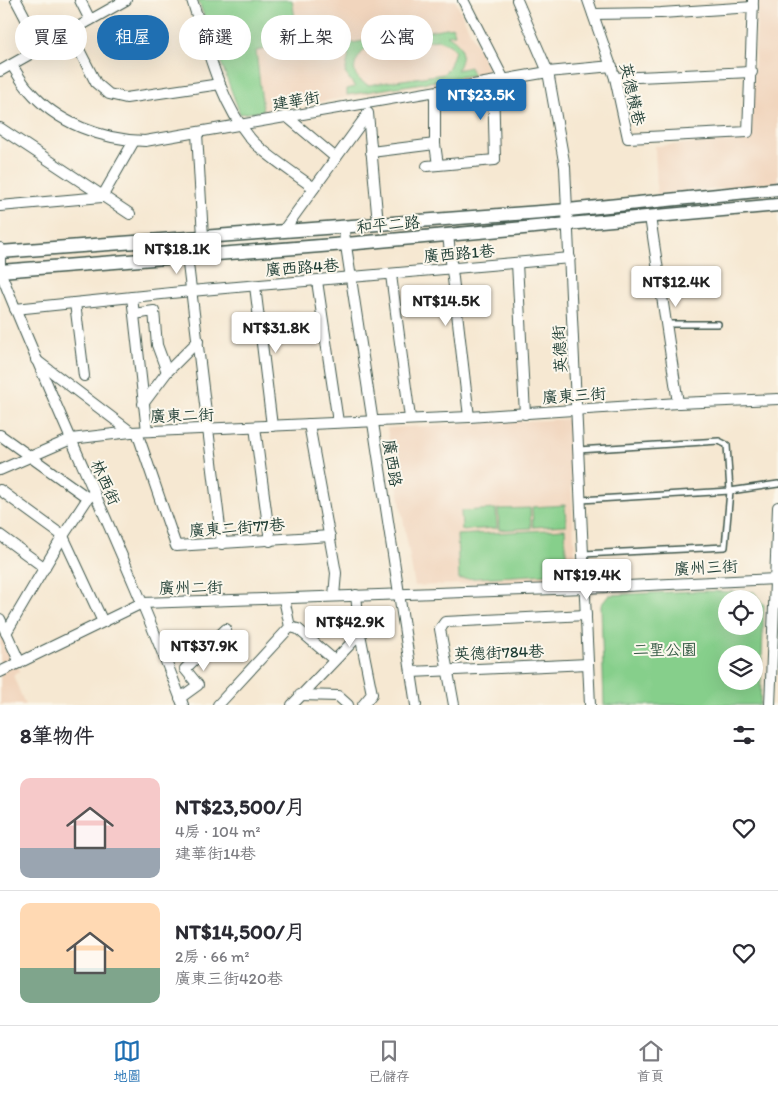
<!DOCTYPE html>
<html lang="zh-TW">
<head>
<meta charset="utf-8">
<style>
	:root { --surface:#fff; --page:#f2f2f3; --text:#2b2b33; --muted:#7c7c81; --line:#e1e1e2; --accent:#1f6fb2 }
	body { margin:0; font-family:Itim,"LXGW WenKai TC",sans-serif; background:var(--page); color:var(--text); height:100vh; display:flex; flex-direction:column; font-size:19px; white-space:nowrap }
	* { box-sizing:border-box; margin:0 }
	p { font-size:16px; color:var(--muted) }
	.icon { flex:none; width:28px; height:28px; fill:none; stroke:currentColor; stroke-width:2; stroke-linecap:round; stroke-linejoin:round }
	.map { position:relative; height:705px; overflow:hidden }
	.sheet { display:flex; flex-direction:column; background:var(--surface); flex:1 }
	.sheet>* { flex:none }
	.guide { position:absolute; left:15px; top:15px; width:500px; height:45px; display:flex; gap:10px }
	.buttons { position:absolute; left:718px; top:590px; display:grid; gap:10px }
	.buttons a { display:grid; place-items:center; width:45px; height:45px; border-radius:50%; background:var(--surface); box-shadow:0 5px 20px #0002; font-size:25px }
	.price { position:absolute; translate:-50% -42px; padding:0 11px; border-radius:5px; background:#fff; color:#222; font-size:16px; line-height:32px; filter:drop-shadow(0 1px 2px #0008) }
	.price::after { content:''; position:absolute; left:50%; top:30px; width:15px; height:11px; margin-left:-8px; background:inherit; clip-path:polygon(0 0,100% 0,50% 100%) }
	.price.active { background:var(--accent); color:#fff }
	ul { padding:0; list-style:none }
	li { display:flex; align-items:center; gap:15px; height:125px; padding:0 20px }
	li+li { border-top:1px solid var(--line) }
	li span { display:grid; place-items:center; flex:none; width:140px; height:100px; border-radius:10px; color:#555 }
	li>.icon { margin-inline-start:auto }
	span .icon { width:60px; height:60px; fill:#fffc; stroke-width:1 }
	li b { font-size:21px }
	h2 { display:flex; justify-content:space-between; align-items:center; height:60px; padding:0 20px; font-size:21px }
	.tag { padding:0 18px; border-radius:22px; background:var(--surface); box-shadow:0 5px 20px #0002; font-size:18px; line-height:45px }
	.tag.active { background:var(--accent); color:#fff }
	.tab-bar { display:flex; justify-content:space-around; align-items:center; height:70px; border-top:1px solid var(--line); background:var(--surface); font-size:14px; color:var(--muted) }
	.tab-bar a { display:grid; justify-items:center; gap:2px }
	.tab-bar .active { color:var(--accent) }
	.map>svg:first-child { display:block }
</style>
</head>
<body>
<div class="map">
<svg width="778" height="705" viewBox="0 0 778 705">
	<rect width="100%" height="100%" fill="#fbf7ec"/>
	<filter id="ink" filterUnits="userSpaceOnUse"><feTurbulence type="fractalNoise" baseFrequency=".02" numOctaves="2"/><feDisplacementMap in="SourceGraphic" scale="10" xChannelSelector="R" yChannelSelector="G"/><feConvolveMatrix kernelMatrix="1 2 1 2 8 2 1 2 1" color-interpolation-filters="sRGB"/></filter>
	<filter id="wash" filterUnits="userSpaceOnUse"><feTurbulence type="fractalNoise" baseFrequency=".0096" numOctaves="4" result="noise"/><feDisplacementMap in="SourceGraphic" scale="20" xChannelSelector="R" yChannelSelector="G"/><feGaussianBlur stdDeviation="1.12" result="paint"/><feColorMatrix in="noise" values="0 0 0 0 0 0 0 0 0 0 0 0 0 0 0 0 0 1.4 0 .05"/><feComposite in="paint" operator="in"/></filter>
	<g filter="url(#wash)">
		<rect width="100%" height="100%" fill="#f6e8d2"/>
		<g fill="#f1d5bd">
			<polygon points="292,0 455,0 488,69 481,76 263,111 256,51 299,42"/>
			<polygon points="758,0 778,0 778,184 657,194 655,146 751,139"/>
			<polygon points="568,419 576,579 415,586 387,428"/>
			<polygon points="0,627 20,671 13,675 25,705 0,705"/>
		</g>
		<g fill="#86cf8b" stroke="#528660" fill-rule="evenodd">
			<polygon points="198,0 292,0 299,42 256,51 263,111 240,114"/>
			<path d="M453,27L455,34L447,35C463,44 465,54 457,70L470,67L473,75L347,95V89L355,87L345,73L349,54H340L339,45ZM438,40L450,45L455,51L449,68L443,74L368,85C349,76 352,63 365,49Z"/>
			<polygon points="565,505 566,525 533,527 532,507"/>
			<polygon points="530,508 531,528 499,530 498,509"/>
			<polygon points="496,509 497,528 462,530 461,511"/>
			<polygon points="565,529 567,573 459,579 457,535"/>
			<path d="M695,591L754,592L764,605L760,705H604L601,605L609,595ZM726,599H754V626H726ZM726,654H754V681H726Z"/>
		</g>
	</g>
	<g filter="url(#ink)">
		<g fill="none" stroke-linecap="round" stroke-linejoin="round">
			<defs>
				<g id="service">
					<polyline points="667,324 718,324"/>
					<polyline points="578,450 719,441 727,445 730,491 725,547 583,554"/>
					<polyline points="581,500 730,491 778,484"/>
				</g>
				<g id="minor">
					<polyline points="16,0 26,19"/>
					<polyline points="80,0 90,20"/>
					<path d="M192,0C207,46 219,100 250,138C262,153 297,175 314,188"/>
					<polyline points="463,0 504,80"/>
					<polyline points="517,0 548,72 565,167 590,705"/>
					<polyline points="588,0 615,78 628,138 748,132 753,0"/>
					<polyline points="593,14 661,13 753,7"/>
					<polyline points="70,32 96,83 109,94 126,98 220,84"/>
					<path d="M12,65C17,73 22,83 29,90C57,123 102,140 145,141L548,72L612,66"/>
					<polyline points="0,71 126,0"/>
					<polyline points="615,78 752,72"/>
					<polyline points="435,92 435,144 438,165"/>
					<polyline points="368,113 378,224"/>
					<polyline points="286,116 336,158"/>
					<polyline points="0,128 130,214"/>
					<polyline points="197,133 203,237"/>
					<polyline points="371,152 435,144"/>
					<polyline points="427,166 495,160 493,82"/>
					<polyline points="0,206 102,197 134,141"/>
					<polyline points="650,217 678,403"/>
					<polyline points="343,226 416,705"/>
					<polyline points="283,231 367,115"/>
					<polyline points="448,235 469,417"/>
					<polyline points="0,248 0,266"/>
					<polyline points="187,256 222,544"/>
					<polyline points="517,263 525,414"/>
					<path d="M0,271C58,417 127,558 183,705"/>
					<polyline points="391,275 410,418"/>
					<polyline points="317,281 338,422"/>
					<polyline points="255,286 272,426"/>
					<polyline points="132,297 147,431"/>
					<polyline points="75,303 84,376"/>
					<polyline points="15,309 191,291 570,258"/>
					<polyline points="134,314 154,311 157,345 167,372"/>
					<polyline points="36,360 131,432"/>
					<polyline points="143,404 167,372 198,341"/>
					<polyline points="309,424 336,573 334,596"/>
					<polyline points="255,427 270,541"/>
					<polyline points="137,432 176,546 330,536"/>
					<polyline points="0,435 88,498"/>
					<polyline points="0,470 71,439 131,432 469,417 678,403 778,399"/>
					<polyline points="0,490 63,536 103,622"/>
					<polyline points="0,535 45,568"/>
					<polyline points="356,595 360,634 372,694 363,705"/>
					<polyline points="0,619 20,663"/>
					<polyline points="290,627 298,629 333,659"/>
					<polyline points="6,633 63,536 88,498 94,493"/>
					<polyline points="0,672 142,603 585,588 775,579"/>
					<polyline points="411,672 588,664"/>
					<polyline points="300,695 338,696 348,705"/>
					<polyline points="180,698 198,685 185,669 226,629"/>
					<polyline points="218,705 290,627 284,599"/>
					<polyline points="292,705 360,634"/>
					<polyline points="454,705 440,629 445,622 586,615"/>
					<polyline points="770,705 778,507"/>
				</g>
				<g id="tertiary">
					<polyline points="0,252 568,210 778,189"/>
					<polyline points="0,271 346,244 778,205"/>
				</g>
			</defs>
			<use href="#service" stroke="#3f574c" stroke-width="8"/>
			<use href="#minor" stroke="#3f574c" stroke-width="12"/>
			<use href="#tertiary" stroke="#3f574c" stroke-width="15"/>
			<use href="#service" stroke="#fff" stroke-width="5"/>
			<use href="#minor" stroke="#fff" stroke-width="10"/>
			<use href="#tertiary" stroke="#fff" stroke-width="12"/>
		</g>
	</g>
	<g text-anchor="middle" stroke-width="4" stroke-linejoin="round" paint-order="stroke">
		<g font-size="16" fill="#1f3d34" stroke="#fbf7ec">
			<text transform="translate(633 94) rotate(77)" y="6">英德橫巷</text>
			<text transform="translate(296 100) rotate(-9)" y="6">建華街</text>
			<text transform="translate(388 224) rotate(-5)" y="6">和平二路</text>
			<text transform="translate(459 253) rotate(-5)" y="6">廣西路1巷</text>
			<text transform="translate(302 267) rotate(-4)" y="6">廣西路4巷</text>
			<text transform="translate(559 349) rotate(-93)" y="6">英德街</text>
			<text transform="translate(574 395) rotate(-4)" y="6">廣東三街</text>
			<text transform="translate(182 415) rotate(-2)" y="6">廣東二街</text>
			<text transform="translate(393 463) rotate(81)" y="6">廣西路</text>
			<text transform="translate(106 482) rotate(66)" y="6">林西街</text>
			<text transform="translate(237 527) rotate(-4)" y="6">廣東二街77巷</text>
			<text transform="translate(706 567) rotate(-3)" y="6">廣州三街</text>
			<text transform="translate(191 587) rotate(-1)" y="6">廣州二街</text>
			<text transform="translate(499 652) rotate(-2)" y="6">英德街784巷</text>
		</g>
		<g font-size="16" fill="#345a45" stroke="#fbf7ec">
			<text x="665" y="655">二聖公園</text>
		</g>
	</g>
</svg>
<div class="buttons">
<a><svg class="icon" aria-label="locate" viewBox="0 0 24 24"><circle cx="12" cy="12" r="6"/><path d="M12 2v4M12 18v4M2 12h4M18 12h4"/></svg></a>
<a><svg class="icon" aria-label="layers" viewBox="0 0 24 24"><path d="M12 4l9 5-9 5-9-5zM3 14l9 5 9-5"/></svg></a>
</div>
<b class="price active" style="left:481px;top:121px">NT$23.5K</b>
<b class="price" style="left:177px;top:275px">NT$18.1K</b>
<b class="price" style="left:676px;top:308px">NT$12.4K</b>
<b class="price" style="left:446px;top:327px">NT$14.5K</b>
<b class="price" style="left:276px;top:354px">NT$31.8K</b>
<b class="price" style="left:587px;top:601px">NT$19.4K</b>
<b class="price" style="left:350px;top:648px">NT$42.9K</b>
<b class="price" style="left:204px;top:672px">NT$37.9K</b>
<div class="guide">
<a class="tag">買屋</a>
<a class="tag active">租屋</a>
<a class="tag">篩選</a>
<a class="tag">新上架</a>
<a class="tag">公寓</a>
</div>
</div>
<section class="sheet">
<h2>8筆物件<svg class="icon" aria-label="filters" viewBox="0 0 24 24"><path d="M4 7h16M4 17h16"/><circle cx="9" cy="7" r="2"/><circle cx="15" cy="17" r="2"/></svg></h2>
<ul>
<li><span style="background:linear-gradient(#f6c9c9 70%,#9aa5b1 0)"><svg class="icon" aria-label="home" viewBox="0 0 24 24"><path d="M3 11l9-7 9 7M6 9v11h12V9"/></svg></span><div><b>NT$23,500/月</b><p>4房 · 104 m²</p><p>建華街14巷</p></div><svg class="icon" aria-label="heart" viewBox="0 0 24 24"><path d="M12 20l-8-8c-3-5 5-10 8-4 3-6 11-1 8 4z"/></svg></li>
<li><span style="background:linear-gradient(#ffd9b3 65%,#7fa58c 0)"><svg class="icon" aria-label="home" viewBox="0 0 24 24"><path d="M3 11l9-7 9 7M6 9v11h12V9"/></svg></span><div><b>NT$14,500/月</b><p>2房 · 66 m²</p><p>廣東三街420巷</p></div><svg class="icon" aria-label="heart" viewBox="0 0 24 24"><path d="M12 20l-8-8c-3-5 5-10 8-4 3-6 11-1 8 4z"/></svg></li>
</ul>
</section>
<nav class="tab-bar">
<a class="active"><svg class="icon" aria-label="map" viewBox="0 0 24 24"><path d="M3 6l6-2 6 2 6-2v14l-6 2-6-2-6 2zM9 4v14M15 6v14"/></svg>地圖</a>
<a><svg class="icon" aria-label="saved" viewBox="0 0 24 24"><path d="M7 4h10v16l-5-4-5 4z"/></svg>已儲存</a>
<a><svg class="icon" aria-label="home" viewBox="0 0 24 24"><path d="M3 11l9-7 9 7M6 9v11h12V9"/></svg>首頁</a>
</nav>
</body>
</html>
